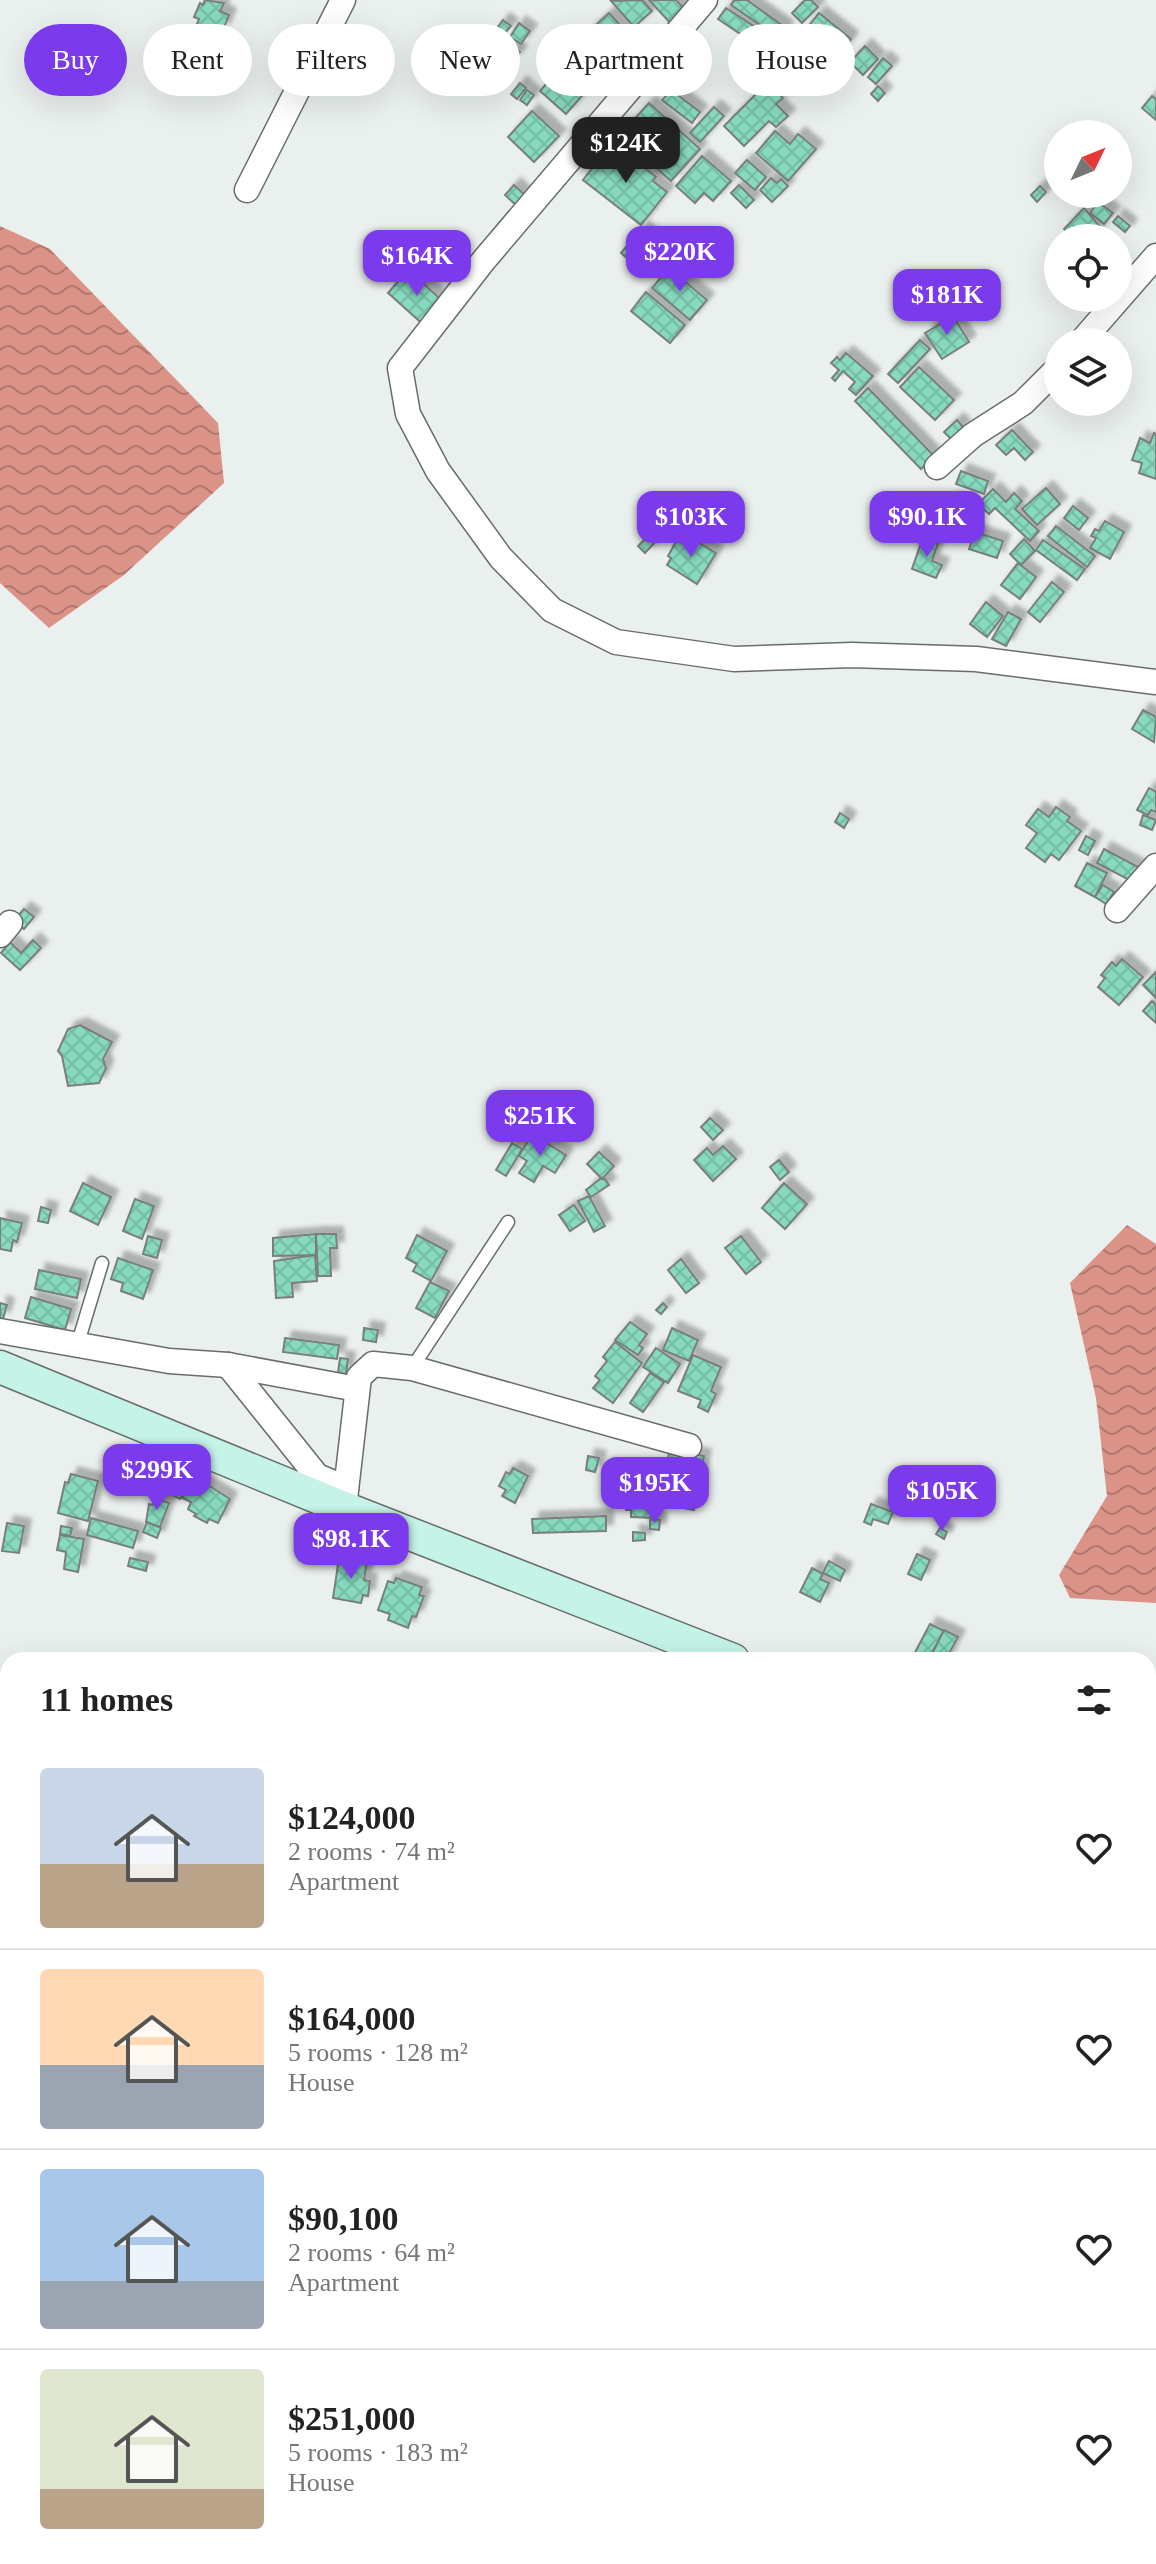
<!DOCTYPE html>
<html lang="en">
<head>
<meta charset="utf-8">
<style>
	:root { --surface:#fff; --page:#f2f2f2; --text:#222; --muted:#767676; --line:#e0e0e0; --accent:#7c3aed }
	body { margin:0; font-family:"Times New Roman",serif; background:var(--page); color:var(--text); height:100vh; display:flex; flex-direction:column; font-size:30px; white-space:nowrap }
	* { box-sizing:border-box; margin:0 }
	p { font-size:26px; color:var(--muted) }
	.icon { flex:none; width:44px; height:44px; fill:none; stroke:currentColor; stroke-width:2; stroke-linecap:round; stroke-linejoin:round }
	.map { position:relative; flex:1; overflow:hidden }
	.drawer { position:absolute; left:0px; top:1652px; width:1156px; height:912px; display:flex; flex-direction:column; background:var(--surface); border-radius:24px 24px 0 0; box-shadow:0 8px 32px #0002 }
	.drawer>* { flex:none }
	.guide { position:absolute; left:24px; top:24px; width:1108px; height:72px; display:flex; gap:16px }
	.needle { width:52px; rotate:47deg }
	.tools { position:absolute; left:1044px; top:120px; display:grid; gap:16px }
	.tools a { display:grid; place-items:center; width:88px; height:88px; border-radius:50%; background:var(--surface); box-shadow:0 8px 32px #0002; font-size:40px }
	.price { position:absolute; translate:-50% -68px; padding:0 18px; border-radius:16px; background:var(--accent); color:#fff; font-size:26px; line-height:52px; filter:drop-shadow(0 2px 4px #0008) }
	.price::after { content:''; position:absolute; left:50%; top:48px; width:24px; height:18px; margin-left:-12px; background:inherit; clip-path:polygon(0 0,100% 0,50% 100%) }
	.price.on { background:#222; color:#fff }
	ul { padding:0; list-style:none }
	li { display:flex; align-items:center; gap:24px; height:200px; padding:0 40px }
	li+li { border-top:2px solid var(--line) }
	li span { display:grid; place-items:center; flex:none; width:224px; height:160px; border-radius:8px; color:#555 }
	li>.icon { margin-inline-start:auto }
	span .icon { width:96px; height:96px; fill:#fffc; stroke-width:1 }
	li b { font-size:34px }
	h2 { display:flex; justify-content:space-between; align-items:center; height:96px; padding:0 40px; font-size:34px }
	.chip { padding:0 28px; border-radius:36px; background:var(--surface); box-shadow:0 8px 32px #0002; font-size:28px; line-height:72px }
	.chip.on { background:var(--accent); color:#fff }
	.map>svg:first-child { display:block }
</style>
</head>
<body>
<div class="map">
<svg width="1156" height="2564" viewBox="0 0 1156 2564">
	<defs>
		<pattern id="water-waves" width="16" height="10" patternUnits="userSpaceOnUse" patternTransform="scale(2)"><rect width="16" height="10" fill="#db9287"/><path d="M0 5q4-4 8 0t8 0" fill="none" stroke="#b2786f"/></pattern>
		<pattern id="building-cross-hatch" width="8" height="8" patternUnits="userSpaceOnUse" patternTransform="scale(2)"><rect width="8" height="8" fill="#87dac0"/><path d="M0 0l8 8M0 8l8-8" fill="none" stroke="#75bca5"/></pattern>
		<filter id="shadow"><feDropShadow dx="7" dy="-7" stdDeviation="2" flood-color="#0004"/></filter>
	</defs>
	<rect width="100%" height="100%" fill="#eaf0ee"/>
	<g fill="url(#water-waves)">
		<polygon points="0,226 50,249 218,423 224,483 124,575 49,628 0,583"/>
		<polygon points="1127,1225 1156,1244 1156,1603 1070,1598 1059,1575 1107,1496 1096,1398 1070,1283"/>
	</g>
	<g fill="url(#building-cross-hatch)" stroke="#797f7d" stroke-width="2" filter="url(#shadow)">
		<polygon points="205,0 224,3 220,11 229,15 223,30 216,27 212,36 195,29 199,19 194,17 200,3 203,5"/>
		<polygon points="642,0 652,11 634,27 611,1"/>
		<polygon points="649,0 676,0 688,13 674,27"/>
		<polygon points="734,0 747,0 786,28 779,38 731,5"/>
		<polygon points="805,0 811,0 818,7 802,23 792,13"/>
		<polygon points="726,8 775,40 767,52 718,19"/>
		<polygon points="609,13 629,35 606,56 586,34"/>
		<polygon points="819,13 851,39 836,58 829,52 820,63 795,43"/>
		<polygon points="503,20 511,26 504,34 497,28"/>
		<polygon points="519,23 530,31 521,44 510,37"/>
		<polygon points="558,39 570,49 560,61 548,51"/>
		<polygon points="512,46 520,52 514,60 506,55"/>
		<polygon points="865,46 878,59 863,75 850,62"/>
		<polygon points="883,58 892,66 876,84 868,77"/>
		<polygon points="561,67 587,90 566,114 540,91"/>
		<polygon points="768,82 783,98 776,104 788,116 776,127 769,121 744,146 724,126"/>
		<polygon points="520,83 526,88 517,99 511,94"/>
		<polygon points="878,86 885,93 878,101 871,94"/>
		<polygon points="527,90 534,95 527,105 520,100"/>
		<polygon points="671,90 700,112 692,123 662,100"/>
		<polygon points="1152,96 1156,99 1156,120 1142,108"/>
		<polygon points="649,103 700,149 671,181 653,165 662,155 646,139 636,150 620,135"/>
		<polygon points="714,107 724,116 700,142 690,133"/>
		<polygon points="532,111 559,136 534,162 508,137"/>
		<polygon points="775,131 790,144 798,134 816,149 788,181 756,153"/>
		<polygon points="610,145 626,158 628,155 656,177 653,181 667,192 641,225 583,180"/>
		<polygon points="702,156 731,181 713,201 704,193 695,203 676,186"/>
		<polygon points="747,160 766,177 755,190 735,173"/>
		<polygon points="771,178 777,183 781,179 788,186 772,202 760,190"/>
		<polygon points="514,185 527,197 518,207 505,195"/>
		<polygon points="739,185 754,200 746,208 731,193"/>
		<polygon points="1040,186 1046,192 1037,202 1031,195"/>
		<polygon points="1098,202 1113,213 1104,224 1090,213"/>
		<polygon points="1084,208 1101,228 1091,238 1080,238 1076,234 1072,237 1064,229"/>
		<polygon points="1118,216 1130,226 1125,232 1113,222"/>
		<polygon points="642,228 658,242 637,267 621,253"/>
		<polygon points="669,268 707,300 690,320 652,288"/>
		<polygon points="408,270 446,304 426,327 388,293"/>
		<polygon points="646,292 685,325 670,343 631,311"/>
		<polygon points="953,316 969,342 942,359 925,333"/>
		<polygon points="920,340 930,349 898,383 888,374"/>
		<polygon points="846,353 873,376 856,395 849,389 855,382 843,371 835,381 832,378 839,370 831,363 837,357 840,360"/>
		<polygon points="919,367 954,400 935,420 900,387"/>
		<polygon points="868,388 934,456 921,469 855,401"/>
		<polygon points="957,420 963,427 951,439 944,432"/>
		<polygon points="1012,430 1033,452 1025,460 1014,448 1006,455 996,445"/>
		<polygon points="1154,433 1156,434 1156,479 1139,473 1142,463 1132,460 1140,438 1150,443"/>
		<polygon points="961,471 988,481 984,494 956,484"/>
		<polygon points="1046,488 1060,504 1037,525 1022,509"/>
		<polygon points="993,489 1006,502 1014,493 1022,501 1015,509 1039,531 1030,541 995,508 989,514 978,504"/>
		<polygon points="953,499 964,505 959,514 948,509"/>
		<polygon points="1073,506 1088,518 1079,530 1064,518"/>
		<polygon points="932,510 939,513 935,523 928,519"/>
		<polygon points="1105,521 1124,532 1110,559 1090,548 1096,538 1091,536 1095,529 1099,531"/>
		<polygon points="1056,526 1095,556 1087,567 1048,536"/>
		<polygon points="652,532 658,539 645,553 638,546"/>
		<polygon points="975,532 1003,541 997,558 969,549"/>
		<polygon points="686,535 716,553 697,584 667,565 671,558 668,556 677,540 682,543"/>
		<polygon points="923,537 938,543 932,561 942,565 936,578 912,569"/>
		<polygon points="1024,539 1035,551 1021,565 1010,554"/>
		<polygon points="1043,540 1085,569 1077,580 1036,550"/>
		<polygon points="1018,563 1036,577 1020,599 1001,585"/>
		<polygon points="1052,582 1064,592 1040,622 1028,612"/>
		<polygon points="986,602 1003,616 987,637 970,624"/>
		<polygon points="1008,612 1021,619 1006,646 992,639"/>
		<polygon points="1143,710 1156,717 1154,742 1132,729"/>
		<polygon points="1149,788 1156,792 1156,812 1151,810 1148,815 1137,810"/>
		<polygon points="1056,807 1070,817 1067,821 1081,831 1059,860 1051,854 1045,862 1026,848 1037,833 1026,825 1038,809 1049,817"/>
		<polygon points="840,813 849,819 844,828 835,822"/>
		<polygon points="1143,815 1156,820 1152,830 1140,825"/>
		<polygon points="1086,836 1095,841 1088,855 1079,850"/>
		<polygon points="1104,849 1138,867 1131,881 1097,863"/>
		<polygon points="1087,863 1107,873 1095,897 1075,886"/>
		<polygon points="1103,885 1114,892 1106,904 1095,897"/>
		<polygon points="24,909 34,917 24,929 14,921"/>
		<polygon points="33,940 41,948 20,970 1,953 10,942 21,953"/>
		<polygon points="1122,959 1143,977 1119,1005 1098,987 1105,978 1101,975 1112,962 1116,966"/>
		<polygon points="1156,972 1156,998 1143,985"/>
		<polygon points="1152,1001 1156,1005 1156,1023 1143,1011"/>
		<polygon points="80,1025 112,1042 103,1059 106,1068 99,1083 68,1086 62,1056 58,1051 68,1029"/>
		<polygon points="710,1118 723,1130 713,1140 701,1127"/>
		<polygon points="532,1134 566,1155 555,1173 543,1166 534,1182 519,1173 527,1161 519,1156"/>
		<polygon points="512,1143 522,1149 506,1176 496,1170"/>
		<polygon points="723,1146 736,1159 713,1181 694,1160 707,1148 713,1155"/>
		<polygon points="599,1152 614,1166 602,1179 587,1164"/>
		<polygon points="779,1160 789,1172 780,1180 770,1167"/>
		<polygon points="600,1179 605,1179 609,1185 591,1197 586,1190"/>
		<polygon points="83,1183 111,1197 98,1225 70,1211"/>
		<polygon points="784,1183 807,1204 785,1229 762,1208"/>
		<polygon points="589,1196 605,1226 594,1232 578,1201"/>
		<polygon points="135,1199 154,1206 142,1239 123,1231"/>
		<polygon points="574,1205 585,1221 570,1231 559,1215"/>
		<polygon points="41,1207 51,1210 48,1223 38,1221"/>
		<polygon points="0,1218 22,1223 17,1242 13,1240 11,1251 0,1249"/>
		<polygon points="316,1234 336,1234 337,1248 330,1248 331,1276 318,1276"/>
		<polygon points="316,1234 316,1255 273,1256 273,1238"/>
		<polygon points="417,1235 447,1251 431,1281 413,1271 417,1264 406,1258"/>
		<polygon points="148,1236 162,1240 157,1258 143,1254"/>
		<polygon points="741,1236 761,1262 746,1274 725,1248"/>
		<polygon points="315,1255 317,1281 292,1283 293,1297 276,1298 274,1261"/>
		<polygon points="118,1258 153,1270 143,1299 121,1291 123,1283 111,1279"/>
		<polygon points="681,1259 699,1283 686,1293 668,1270"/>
		<polygon points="39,1270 81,1279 77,1298 35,1289"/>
		<polygon points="430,1282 449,1291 435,1318 416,1308"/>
		<polygon points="31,1297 71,1309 65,1330 25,1318"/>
		<polygon points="0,1303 7,1305 3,1319 0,1318"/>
		<polygon points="663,1303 667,1307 661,1314 656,1310"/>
		<polygon points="630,1322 647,1334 639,1345 643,1348 638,1355 615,1340"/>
		<polygon points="364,1328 378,1330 376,1342 363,1340"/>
		<polygon points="672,1328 698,1340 689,1361 663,1350"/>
		<polygon points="285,1338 339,1345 337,1359 283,1352"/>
		<polygon points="615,1342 642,1363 613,1403 593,1388 600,1380 595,1376 607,1361 603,1357"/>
		<polygon points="656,1348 680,1364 668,1383 643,1367"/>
		<polygon points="693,1355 721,1367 711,1391 716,1394 708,1412 698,1407 701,1400 678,1391"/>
		<polygon points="340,1358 348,1359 346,1374 338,1373"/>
		<polygon points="650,1373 664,1382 643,1412 630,1403"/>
		<polygon points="670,1448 685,1451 674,1506 659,1503"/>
		<polygon points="687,1453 704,1456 694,1510 678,1507"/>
		<polygon points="588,1456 599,1458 595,1472 586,1470"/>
		<polygon points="513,1468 528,1476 515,1503 502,1496 506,1490 499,1486 506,1472 510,1474"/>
		<polygon points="71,1474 98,1481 88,1521 58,1513 65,1482 68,1483"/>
		<polygon points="194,1476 230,1499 218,1523 209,1519 207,1523 194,1516 196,1514 188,1509 191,1502 182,1498"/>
		<polygon points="656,1476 657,1485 621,1486 621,1478"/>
		<polygon points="624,1487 624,1497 610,1498 609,1488"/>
		<polygon points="176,1488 184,1492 180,1499 172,1495"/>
		<polygon points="628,1488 656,1490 654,1518 631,1517 631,1510 626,1510"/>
		<polygon points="155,1498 169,1503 160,1527 146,1522 149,1504 152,1505"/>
		<polygon points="871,1504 893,1512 888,1524 873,1519 871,1525 864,1522"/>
		<polygon points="606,1516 606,1531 533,1533 532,1519"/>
		<polygon points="91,1518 138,1531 133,1548 87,1535"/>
		<polygon points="650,1520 660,1520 659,1530 650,1529"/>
		<polygon points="147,1522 161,1528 157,1538 143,1532"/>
		<polygon points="7,1523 24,1526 19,1553 2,1551"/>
		<polygon points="61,1526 72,1528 70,1536 60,1534"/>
		<polygon points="940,1528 947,1532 944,1539 936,1534"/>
		<polygon points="633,1532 645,1533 645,1540 633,1541"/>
		<polygon points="60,1535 84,1539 78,1572 64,1569 66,1552 57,1550"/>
		<polygon points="917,1554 930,1560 921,1580 908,1574"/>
		<polygon points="130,1558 148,1562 146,1571 128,1566"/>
		<polygon points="339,1558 367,1562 364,1580 370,1581 368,1596 363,1595 361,1603 333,1598"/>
		<polygon points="829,1561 845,1570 840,1581 823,1573"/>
		<polygon points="812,1568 823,1574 820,1579 829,1583 820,1602 800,1592"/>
		<polygon points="396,1578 422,1587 419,1595 424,1596 416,1617 412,1616 408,1628 388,1620 390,1614 378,1610 388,1581 394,1583"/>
		<polygon points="930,1624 944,1631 928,1660 911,1660"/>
		<polygon points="944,1630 958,1637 946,1659 933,1652"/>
		<polygon points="933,1653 946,1660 929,1660"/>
		<polygon points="8,1997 8,2011 1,2018 0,1999 3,2002"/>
		<polygon points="8,2146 8,2197 0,2189 0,2154"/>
		<polygon points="0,2342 6,2348 8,2347 8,2367 6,2369 0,2364"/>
		<polygon points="2,2409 8,2415 8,2433 0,2440 0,2410"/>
		<polygon points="8,2435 8,2447 5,2450 0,2442"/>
		<polygon points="184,2556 232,2556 224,2564 212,2564 206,2558 201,2564 193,2564"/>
		<polygon points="631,2556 667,2556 658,2564 621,2564"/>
		<polygon points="1098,2556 1103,2564 1083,2564 1096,2556"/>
	</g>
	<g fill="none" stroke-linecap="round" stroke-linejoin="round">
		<defs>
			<g id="lane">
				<polyline points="77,1346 102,1263"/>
				<polyline points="412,1368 508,1222"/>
			</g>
			<g id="street">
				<polyline points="705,0 484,260 400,368 408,414 438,471 501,558 552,610 616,642 734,659 852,655 976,659 1156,682"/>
				<polyline points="247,190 343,0"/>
				<polyline points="1081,342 1156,256"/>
				<polyline points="937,467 973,435 1023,403 1058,368"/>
				<polyline points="1117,910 1156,866"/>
				<polyline points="0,935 10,923"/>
				<polyline points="0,1331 169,1361 228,1365 357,1389"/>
				<polyline points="228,1365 317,1476 346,1488"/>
				<polyline points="344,1508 359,1377 373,1364 412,1368 689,1446"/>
				<polyline points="0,1817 8,1821"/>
				<polyline points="0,1850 8,1839"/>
				<polyline points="0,2112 8,2103"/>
				<polyline points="0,2316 8,2309"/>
				<polyline points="0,2541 8,2535"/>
				<polyline points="330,2556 336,2564"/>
				<polyline points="1034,2556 1041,2564"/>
			</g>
			<g id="secondary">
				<polyline points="0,1367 344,1508 733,1660"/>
				<polyline points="1148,1730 1156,1729"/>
			</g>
		</defs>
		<use href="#lane" stroke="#676d6b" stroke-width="15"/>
		<use href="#street" stroke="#676d6b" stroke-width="27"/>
		<use href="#secondary" stroke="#676d6b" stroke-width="35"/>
		<use href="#lane" stroke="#fff" stroke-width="12"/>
		<use href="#street" stroke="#fff" stroke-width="24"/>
		<use href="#secondary" stroke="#c5f3e8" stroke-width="32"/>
	</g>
</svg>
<div class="tools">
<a><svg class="needle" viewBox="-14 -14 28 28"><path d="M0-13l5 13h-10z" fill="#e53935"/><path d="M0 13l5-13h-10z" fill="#767676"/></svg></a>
<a><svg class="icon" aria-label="locate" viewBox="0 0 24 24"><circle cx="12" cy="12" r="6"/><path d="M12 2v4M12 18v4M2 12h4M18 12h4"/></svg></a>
<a><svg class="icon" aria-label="layers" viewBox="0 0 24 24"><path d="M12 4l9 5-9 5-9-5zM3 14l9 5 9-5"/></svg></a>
</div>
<b class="price on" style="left:626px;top:185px">$124K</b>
<b class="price" style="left:680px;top:294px">$220K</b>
<b class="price" style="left:417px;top:298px">$164K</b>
<b class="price" style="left:947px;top:337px">$181K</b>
<b class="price" style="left:691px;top:559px">$103K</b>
<b class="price" style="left:927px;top:559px">$90.1K</b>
<b class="price" style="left:540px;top:1158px">$251K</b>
<b class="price" style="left:157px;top:1512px">$299K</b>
<b class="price" style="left:655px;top:1525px">$195K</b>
<b class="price" style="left:942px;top:1533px">$105K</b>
<b class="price" style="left:351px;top:1581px">$98.1K</b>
<div class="guide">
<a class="chip on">Buy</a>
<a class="chip">Rent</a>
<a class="chip">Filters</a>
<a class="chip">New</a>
<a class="chip">Apartment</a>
<a class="chip">House</a>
</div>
<section class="drawer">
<h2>11 homes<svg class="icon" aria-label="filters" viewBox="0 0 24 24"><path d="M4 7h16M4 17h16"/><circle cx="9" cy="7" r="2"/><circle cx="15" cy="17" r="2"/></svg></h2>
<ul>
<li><span style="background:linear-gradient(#c9d6e8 60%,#b9a48a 0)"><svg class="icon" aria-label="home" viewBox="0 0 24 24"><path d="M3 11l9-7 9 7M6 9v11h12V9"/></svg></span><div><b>$124,000</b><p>2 rooms · 74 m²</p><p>Apartment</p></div><svg class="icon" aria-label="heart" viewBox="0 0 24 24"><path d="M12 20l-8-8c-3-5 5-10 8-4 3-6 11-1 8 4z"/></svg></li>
<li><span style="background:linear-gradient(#ffd9b3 60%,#9aa5b1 0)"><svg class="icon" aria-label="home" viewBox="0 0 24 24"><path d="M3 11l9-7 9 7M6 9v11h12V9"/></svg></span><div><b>$164,000</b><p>5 rooms · 128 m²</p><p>House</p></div><svg class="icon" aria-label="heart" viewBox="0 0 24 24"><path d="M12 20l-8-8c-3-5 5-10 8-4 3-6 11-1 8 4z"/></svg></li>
<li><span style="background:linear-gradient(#a9c7e8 70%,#9aa5b1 0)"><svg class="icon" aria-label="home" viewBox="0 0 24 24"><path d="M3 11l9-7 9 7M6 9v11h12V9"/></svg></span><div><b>$90,100</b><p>2 rooms · 64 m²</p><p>Apartment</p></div><svg class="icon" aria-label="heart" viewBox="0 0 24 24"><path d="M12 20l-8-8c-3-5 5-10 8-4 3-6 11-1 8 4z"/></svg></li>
<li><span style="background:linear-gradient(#dfe7d0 75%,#b9a48a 0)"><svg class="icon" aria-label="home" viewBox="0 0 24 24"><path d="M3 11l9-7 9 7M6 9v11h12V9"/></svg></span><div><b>$251,000</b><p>5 rooms · 183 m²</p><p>House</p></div><svg class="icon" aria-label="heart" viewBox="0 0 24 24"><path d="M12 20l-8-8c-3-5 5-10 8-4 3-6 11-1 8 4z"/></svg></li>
</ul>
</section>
</div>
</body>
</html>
